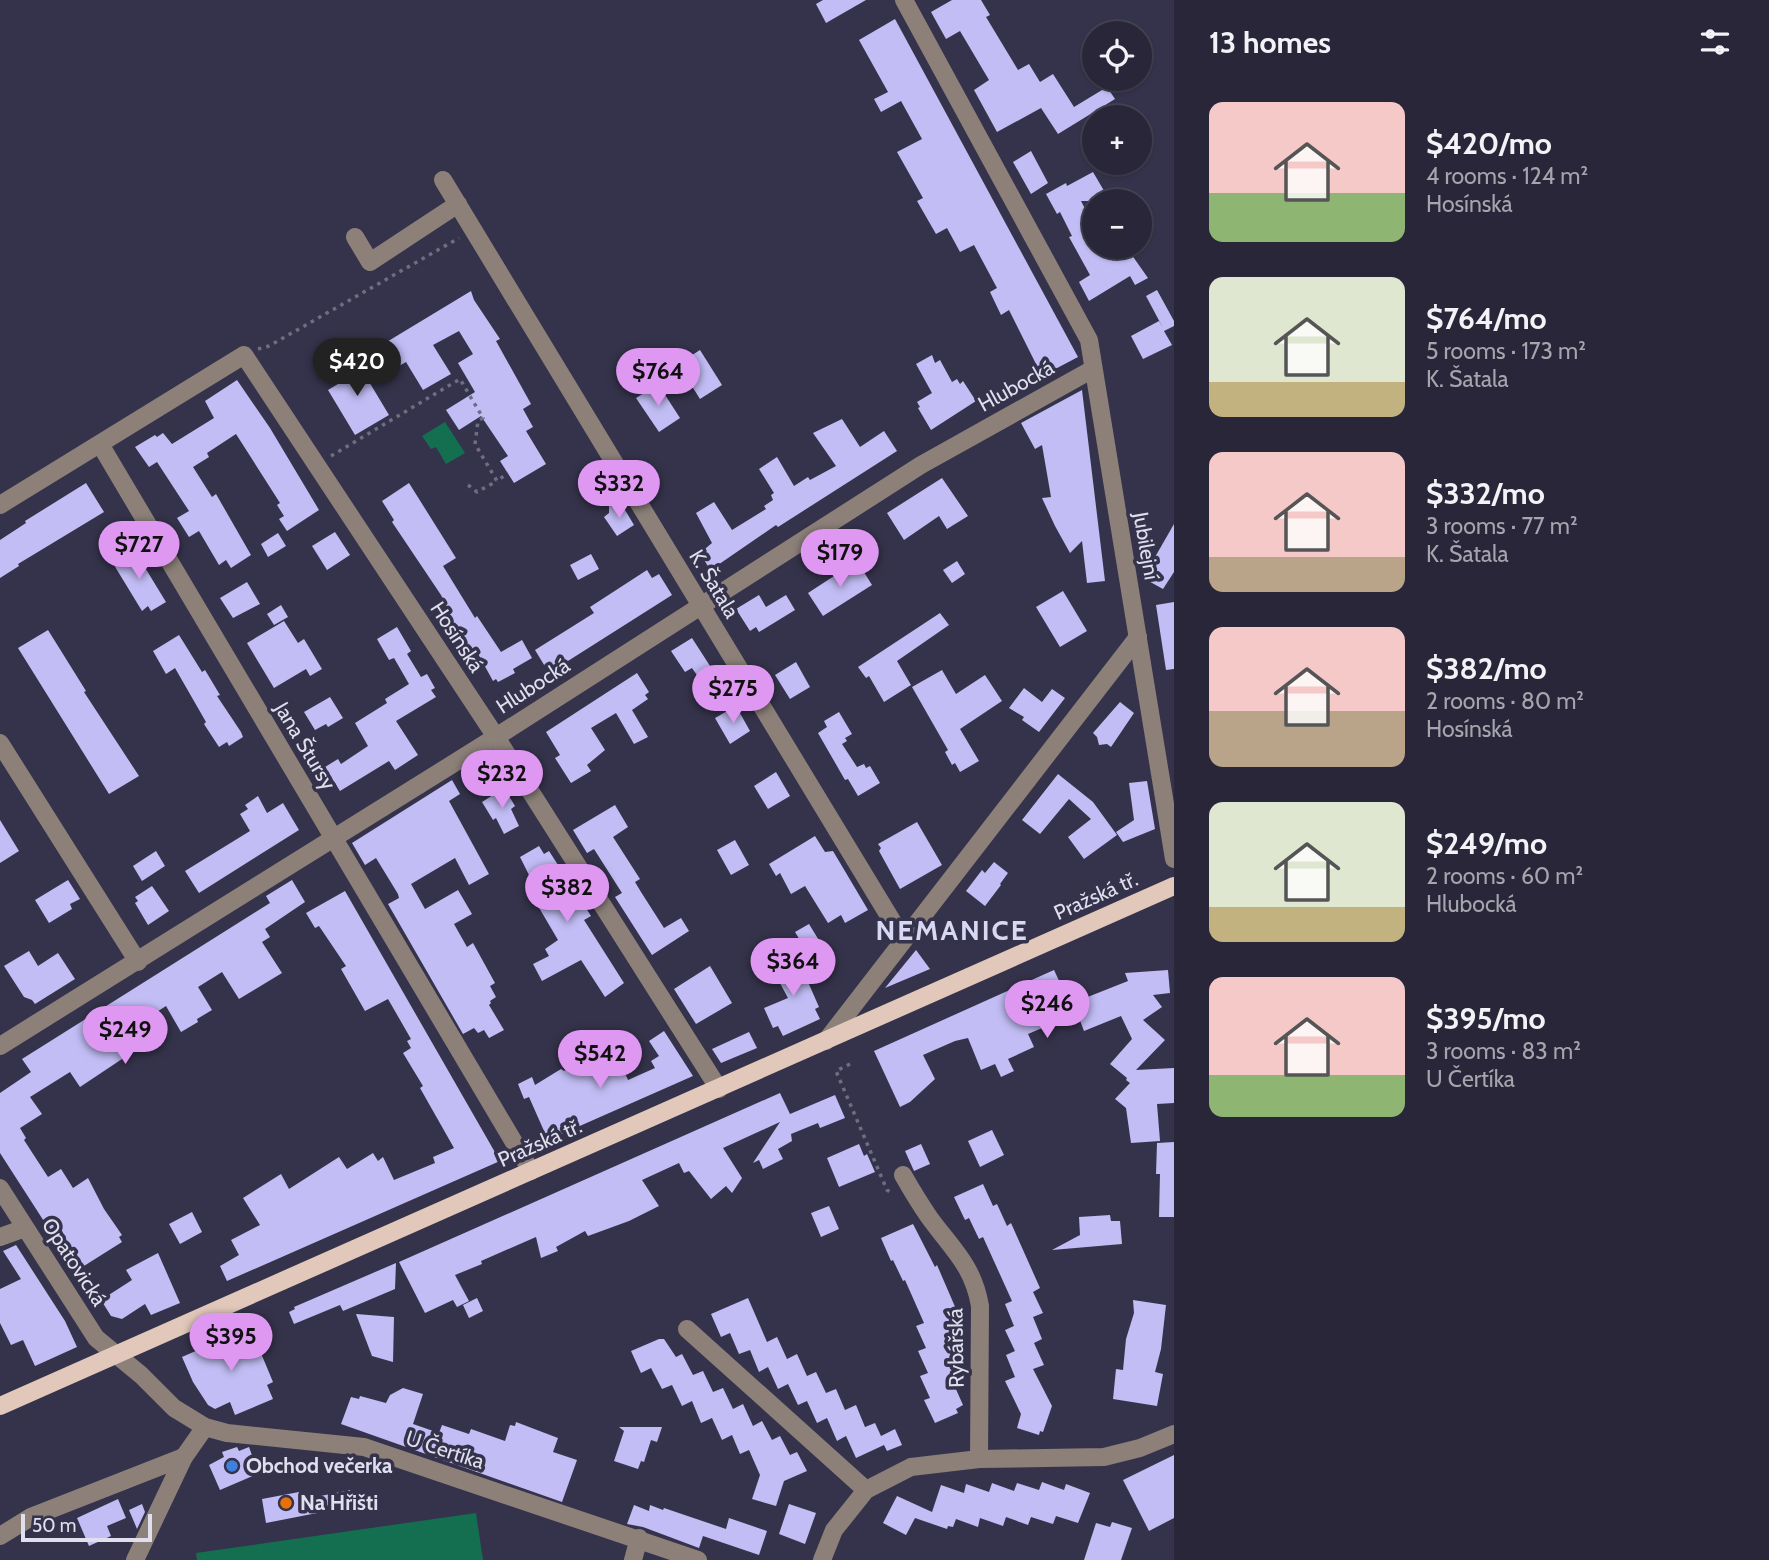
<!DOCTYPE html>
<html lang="en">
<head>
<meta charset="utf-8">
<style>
	:root { --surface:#282638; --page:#302e40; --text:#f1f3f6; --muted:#a5a5ae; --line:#444353; --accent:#df98f2 }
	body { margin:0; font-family:Cabin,sans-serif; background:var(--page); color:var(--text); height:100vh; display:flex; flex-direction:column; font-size:26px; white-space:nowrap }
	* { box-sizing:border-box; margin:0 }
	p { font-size:23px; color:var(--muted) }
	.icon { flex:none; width:38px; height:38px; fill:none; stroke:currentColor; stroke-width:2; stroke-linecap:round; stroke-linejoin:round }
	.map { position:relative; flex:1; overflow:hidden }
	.details { display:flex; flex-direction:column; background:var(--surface); width:595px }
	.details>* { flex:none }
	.tools { position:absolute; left:1082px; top:21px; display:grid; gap:14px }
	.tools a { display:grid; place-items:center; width:70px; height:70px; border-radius:50%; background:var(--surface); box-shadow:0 2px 5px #0004,0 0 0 2px var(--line); font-size:35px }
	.scale { position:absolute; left:21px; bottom:18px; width:131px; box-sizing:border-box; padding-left:7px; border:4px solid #e0dfee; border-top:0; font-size:19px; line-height:24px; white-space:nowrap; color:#e0dfee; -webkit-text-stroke:5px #35334b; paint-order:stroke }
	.price { position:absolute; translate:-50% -60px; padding:0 16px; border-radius:24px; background:var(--accent); color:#111; font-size:23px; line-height:46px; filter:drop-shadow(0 2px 4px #0008) }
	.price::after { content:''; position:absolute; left:50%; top:42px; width:21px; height:16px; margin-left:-10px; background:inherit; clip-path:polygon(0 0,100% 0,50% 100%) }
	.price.current { background:#222; color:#fff }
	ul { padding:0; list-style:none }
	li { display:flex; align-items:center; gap:21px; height:175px; padding:0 35px }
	li span { display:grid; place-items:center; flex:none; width:196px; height:140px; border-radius:14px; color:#555 }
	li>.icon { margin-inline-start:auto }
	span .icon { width:84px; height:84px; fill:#fffc; stroke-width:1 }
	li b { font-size:30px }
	h2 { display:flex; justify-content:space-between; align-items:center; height:84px; padding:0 35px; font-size:30px }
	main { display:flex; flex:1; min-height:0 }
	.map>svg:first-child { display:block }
</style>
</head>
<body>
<main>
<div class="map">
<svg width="1174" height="1560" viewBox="0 0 1174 1560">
	<rect width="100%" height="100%" fill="#35334b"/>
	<g fill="#136f50">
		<polygon points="445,422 465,453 446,464 436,447 431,449 422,436"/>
		<polygon points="476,1513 483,1560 197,1560 196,1553"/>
	</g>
	<g fill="#c2bdf5">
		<polygon points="823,0 866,0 826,23 816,4"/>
		<polygon points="952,0 981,0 990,15 986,17 1018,70 1029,64 1040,82 1053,74 1074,107 1107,87 1115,99 1058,134 1041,108 997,132 974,90 989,80 960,31 946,39 931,12"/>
		<polygon points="895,19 1078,357 1042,376 1009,310 1001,315 990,292 997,288 974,245 960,252 947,228 936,234 917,201 923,198 897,152 922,139 901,101 881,112 874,99 888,92 859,40"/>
		<polygon points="1031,151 1048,183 1031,194 1013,162"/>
		<polygon points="1093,172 1110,201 1081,201 1094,226 1094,247 1105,247 1113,261 1129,251 1148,278 1135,285 1130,276 1089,301 1079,282 1090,275 1069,237 1072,236 1060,212 1057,214 1046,194 1066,183 1067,186"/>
		<polygon points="1157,290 1174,321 1174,326 1164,331 1172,345 1143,359 1131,336 1159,321 1163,328 1146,296"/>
		<polygon points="471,291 474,300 500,339 496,341 531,404 523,409 533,427 526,431 546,464 514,483 500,461 508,456 481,416 459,430 446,410 475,392 458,363 473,354 459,331 433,345 451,374 423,390 406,362 399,366 385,343"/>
		<polygon points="700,350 722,385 700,399 678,364"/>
		<polygon points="932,355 935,363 940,360 952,382 957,379 960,384 963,381 976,401 931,430 918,408 920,407 917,402 932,393 916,364"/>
		<polygon points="356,360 389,415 355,435 328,390 338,384 332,374"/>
		<polygon points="237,380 270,428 319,510 287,531 279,519 284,516 277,505 280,503 236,434 207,453 209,457 193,467 212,497 216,494 251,555 231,568 226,560 219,565 199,531 189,537 177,518 189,511 157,462 149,467 135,447 155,435 157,437 163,433 172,444 214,418 205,401"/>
		<polygon points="658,384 680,418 659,432 636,398"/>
		<polygon points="1082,390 1105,581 1087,583 1082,541 1070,553 1055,526 1042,498 1051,497 1042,445 1035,449 1021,423"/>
		<polygon points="842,419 860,447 884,431 897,451 778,527 776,525 715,567 714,565 709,568 700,553 712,543 696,513 714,502 732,530 766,509 764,506 773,500 771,495 774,493 759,469 777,457 794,486 808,477 810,480 836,466 813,433"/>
		<polygon points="942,478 968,516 947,529 939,516 904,540 887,513"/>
		<polygon points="86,483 104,512 18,564 19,566 0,578 0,540 26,523 25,521"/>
		<polygon points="409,483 456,558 443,566 475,618 477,616 501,652 522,640 532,658 513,669 515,673 498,682 496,679 493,681 476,650 471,654 454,631 441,610 447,607 441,595 392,522 394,520 382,501"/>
		<polygon points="609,505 617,509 622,505 634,525 617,536 604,517 609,513"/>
		<polygon points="1174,524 1174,572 1163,589 1143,578"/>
		<polygon points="335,532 350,555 327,570 312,546"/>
		<polygon points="278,533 286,546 268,557 261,544"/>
		<polygon points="133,548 166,602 151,611 148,606 142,611 114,565 121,561 118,557"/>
		<polygon points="591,554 599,569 578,580 570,565"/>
		<polygon points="857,561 872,585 823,616 808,593"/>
		<polygon points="957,561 965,574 952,583 943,570"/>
		<polygon points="647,570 652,578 659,574 672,595 549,673 535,650 594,613 590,607"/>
		<polygon points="247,582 260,604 233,618 220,598"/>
		<polygon points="1063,591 1087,631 1060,647 1036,607"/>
		<polygon points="759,595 766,607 786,595 795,610 759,632 756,627 750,631 736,609"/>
		<polygon points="1174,602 1174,669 1166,670 1156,605"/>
		<polygon points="281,605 288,617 274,625 267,614"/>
		<polygon points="940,613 949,625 897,661 911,685 884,702 869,676 866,678 858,667"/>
		<polygon points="284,621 298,643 304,639 322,669 310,676 306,669 274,688 247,643"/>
		<polygon points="397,627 411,651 407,654 421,677 427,674 435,688 431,690 436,697 396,721 418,755 395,770 389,761 340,791 325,767 338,759 341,764 368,746 355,723 387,703 385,699 409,684 394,658 389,660 377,639"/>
		<polygon points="48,630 86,691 84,692 139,776 109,794 18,648"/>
		<polygon points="179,635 202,672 205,670 220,695 217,696 241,732 243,737 229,746 227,742 219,747 204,724 206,722 175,668 166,674 153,651"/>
		<polygon points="692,638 721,683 708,691 692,668 685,672 671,651"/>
		<polygon points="796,662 810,687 790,699 775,675"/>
		<polygon points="942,670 956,694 985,675 1002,701 960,729 979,761 960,772 955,763 952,765 945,752 948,750 912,687"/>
		<polygon points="637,673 649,692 645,695 648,699 632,710 648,737 634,744 616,713 591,728 605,750 587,765 591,771 571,783 555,758 560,755 546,732"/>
		<polygon points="1024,688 1042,702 1052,689 1065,698 1039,732 1022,720 1024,717 1009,708"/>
		<polygon points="330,697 343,718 328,727 326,724 315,730 304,712"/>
		<polygon points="1120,702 1134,713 1111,747 1107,744 1099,745 1097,737 1093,733"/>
		<polygon points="736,706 750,731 730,744 715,718"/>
		<polygon points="839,712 852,734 845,738 847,741 842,744 857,767 864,764 866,768 870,766 880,783 858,796 848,779 845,780 818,733 827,727 824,721"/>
		<polygon points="776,772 790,796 768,809 754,786"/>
		<polygon points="1058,774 1093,802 1117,835 1084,859 1068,837 1091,819 1069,799 1040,834 1022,820"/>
		<polygon points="452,780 460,794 449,801 489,874 469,885 455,858 411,884 425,909 458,890 472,914 454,924 467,947 473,943 495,983 490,986 496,997 490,1001 491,1003 489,1005 504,1030 489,1038 484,1030 478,1033 474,1028 463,1034 388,904 399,898 398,894 376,858 365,865 352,843"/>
		<polygon points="1147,781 1155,829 1123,842 1116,832 1134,820 1129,783"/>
		<polygon points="504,788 515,806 511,809 519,826 504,834 496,818 493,820 482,802"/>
		<polygon points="258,796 267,813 283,803 299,830 199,893 185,871 250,831 240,814 248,809 245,805"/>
		<polygon points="615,805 628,827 613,837 640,879 635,882 641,892 664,928 681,918 689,931 652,955 615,897 622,893 594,849 587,853 573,830"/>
		<polygon points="0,820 19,851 0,863"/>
		<polygon points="917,822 942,865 900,889 879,851 881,848 878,844"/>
		<polygon points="815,836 825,852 833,851 868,910 845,923 841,915 828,923 805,886 791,894 780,873 776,876 769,864"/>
		<polygon points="735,840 749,865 731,875 717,850"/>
		<polygon points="539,846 544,854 549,851 591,916 584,920 624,983 605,997 581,960 542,981 533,964 549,956 545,949 558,940 531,894 537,891 520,857"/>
		<polygon points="156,851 165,866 142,881 133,866"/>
		<polygon points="994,862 1008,873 1000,884 1001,885 985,906 966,891 982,870 985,873"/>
		<polygon points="68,880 80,899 70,904 72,909 49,923 35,900"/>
		<polygon points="292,880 305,902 265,929 270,937 262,942 282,973 239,999 222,972 198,987 212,1010 197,1019 198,1022 181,1032 166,1006 126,1032 137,1049 80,1087 70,1072 30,1097 42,1114 20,1128 26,1138 24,1140 48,1177 61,1169 73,1188 88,1178 104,1209 122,1235 119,1237 122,1242 76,1271 0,1153 0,1093 31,1072 22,1059 270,903 266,896"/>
		<polygon points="152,886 169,911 148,925 135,903 138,901 135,897"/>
		<polygon points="345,891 500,1161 227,1281 220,1266 239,1255 231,1240 260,1225 243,1198 281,1174 289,1189 339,1157 347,1169 373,1153 378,1161 383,1157 394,1180 435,1163 433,1157 454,1148 420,1088 423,1086 403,1053 411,1048 407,1041 411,1039 388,999 365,1011 341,969 346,966 319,926 315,928 306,913"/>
		<polygon points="809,924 820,942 806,950 795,932"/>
		<polygon points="784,943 808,982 819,1007 815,1009 820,1019 783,1036 778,1026 773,1028 764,1008 788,998 774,972 787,971 778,946"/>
		<polygon points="916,950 930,969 885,988"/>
		<polygon points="29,951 38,966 58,953 75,979 35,1004 32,1000 24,997 4,966"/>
		<polygon points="710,966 732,1003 696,1024 674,989"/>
		<polygon points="1054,970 1070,1004 1128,981 1125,973 1168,970 1170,993 1153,995 1162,1007 1143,1020 1165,1040 1136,1070 1174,1068 1174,1103 1157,1104 1160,1141 1131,1143 1126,1108 1115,1099 1130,1083 1126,1080 1127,1078 1110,1064 1132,1039 1121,1016 1084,1031 1079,1018 1066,1023 1065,1020 1056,1026 1054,1023 1028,1034 1034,1047 1008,1059 1014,1071 1001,1077 995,1064 981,1070 968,1038 955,1041 923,1055 935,1079 910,1102 900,1107 874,1051"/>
		<polygon points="664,1031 693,1076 548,1140 529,1097 524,1099 518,1084 532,1077 535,1085 561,1069 564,1071 569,1068 573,1074 600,1057 613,1076 624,1071 628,1080 655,1068 651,1061 659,1056 649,1041"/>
		<polygon points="749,1032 757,1048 721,1063 712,1049"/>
		<polygon points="780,1093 790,1114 835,1095 845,1118 820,1128 818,1123 791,1134 792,1141 778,1149 783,1159 763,1169 759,1160 753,1163 780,1122 723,1148 742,1178 732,1193 726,1186 711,1199 689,1171 684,1173 679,1163 642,1180 659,1206 629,1221 588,1236 585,1231 556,1247 558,1251 541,1258 536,1237 481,1261 482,1264 455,1275 469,1301 457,1307 453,1300 425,1313 399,1262"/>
		<polygon points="992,1130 1004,1155 980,1167 968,1141"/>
		<polygon points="1174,1142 1174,1217 1159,1217 1160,1174 1156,1174 1157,1143"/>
		<polygon points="859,1144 864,1156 867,1154 875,1172 839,1187 827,1158"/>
		<polygon points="921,1144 930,1164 914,1171 905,1151"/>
		<polygon points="983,1184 993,1206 997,1204 1007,1226 1011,1223 1040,1288 1033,1292 1043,1313 1033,1317 1042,1339 1034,1343 1044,1365 1033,1369 1052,1406 1043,1432 1040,1431 1039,1435 1017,1428 1021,1414 1005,1381 1015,1377 1006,1355 1015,1351 1005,1330 1014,1326 1005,1304 1012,1301 983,1237 979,1239 969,1218 965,1220 954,1197"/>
		<polygon points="829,1206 839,1229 821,1237 811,1213"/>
		<polygon points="192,1212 202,1232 180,1244 169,1224"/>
		<polygon points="1110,1215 1111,1221 1120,1221 1122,1244 1052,1250 1080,1235 1079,1217"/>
		<polygon points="913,1224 935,1267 937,1265 956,1309 949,1312 959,1334 951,1337 960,1359 953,1362 963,1383 955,1387 963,1405 956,1409 958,1413 935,1423 924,1400 930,1398 920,1376 928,1373 918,1351 926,1348 916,1326 924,1323 905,1280 903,1281 893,1260 891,1261 881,1238"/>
		<polygon points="16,1245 65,1321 77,1347 35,1366 23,1340 11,1345 0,1323 0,1289 21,1279 3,1251"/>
		<polygon points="158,1253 180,1303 151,1315 145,1304 122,1319 111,1316 101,1300 132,1280 126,1270"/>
		<polygon points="396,1263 395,1289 343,1311 340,1305 294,1324 289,1312 295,1309 294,1307"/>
		<polygon points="477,1298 483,1311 469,1318 463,1305"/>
		<polygon points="748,1298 767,1342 777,1337 787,1359 797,1354 807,1376 816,1372 826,1393 836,1389 845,1410 856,1405 865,1427 875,1423 881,1436 895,1429 902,1445 887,1451 884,1445 856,1458 846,1436 837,1441 827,1418 817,1423 807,1401 798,1405 788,1384 778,1389 768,1367 759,1372 750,1350 739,1354 730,1333 721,1337 711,1314"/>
		<polygon points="1133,1300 1166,1305 1161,1349 1155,1372 1163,1374 1157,1406 1113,1399 1116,1369 1123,1370 1126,1339 1134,1313"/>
		<polygon points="356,1314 394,1317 393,1362 372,1356"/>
		<polygon points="250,1327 273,1382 267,1385 273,1399 235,1415 230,1402 215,1409 208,1405 193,1382 182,1357"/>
		<polygon points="659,1339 664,1339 676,1357 682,1354 693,1375 703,1371 713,1392 723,1388 733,1409 743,1404 753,1426 762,1421 772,1440 780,1436 790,1455 797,1452 807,1471 784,1481 776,1506 752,1499 760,1475 749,1450 740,1454 732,1435 722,1440 712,1418 701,1423 692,1401 682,1406 672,1385 662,1389 651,1368 641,1373 631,1351"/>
		<polygon points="403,1388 423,1394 413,1424 439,1433 442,1425 469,1434 471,1429 505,1441 510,1425 515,1426 516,1422 558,1438 553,1452 577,1460 562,1502 341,1424 351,1397 359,1399 360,1396 386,1403 390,1395"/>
		<polygon points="619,1427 662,1427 657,1442 651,1440 644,1462 641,1461 638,1469 614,1461 624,1431"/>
		<polygon points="237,1447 239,1451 249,1447 254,1461 251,1463 255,1475 220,1490 209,1465 224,1457 222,1452"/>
		<polygon points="1174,1455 1174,1518 1149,1531 1123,1480"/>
		<polygon points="1042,1482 1064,1490 1066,1484 1090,1493 1078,1523 1056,1516 1053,1524 1031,1517 1028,1525 1006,1517 1003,1526 980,1518 978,1527 956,1519 953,1527 948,1526 947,1529 915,1518 906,1535 883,1523 897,1496 932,1512 941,1485 964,1493 966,1484 989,1492 992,1483 1014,1491 1017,1483 1039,1490"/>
		<polygon points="350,1490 353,1506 266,1523 262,1499 299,1492 301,1500"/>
		<polygon points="118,1499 126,1518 107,1526 111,1536 89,1546 77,1518"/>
		<polygon points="142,1504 145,1512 137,1529 129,1510"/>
		<polygon points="789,1504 816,1513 805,1544 779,1534"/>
		<polygon points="634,1505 649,1511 650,1505 663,1510 664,1508 726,1529 729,1518 767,1531 759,1555 703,1536 699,1548 643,1527 627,1524"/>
		<polygon points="1112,1522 1132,1528 1121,1560 1084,1560 1096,1523 1110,1527"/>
	</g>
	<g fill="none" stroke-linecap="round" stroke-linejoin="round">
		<g stroke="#6f6d82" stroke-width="3.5" stroke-dasharray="3.5 5" stroke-linecap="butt">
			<polyline points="258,349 269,346 459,238"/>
			<polyline points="331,456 460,379 483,418 478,421 475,444 497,481 508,473"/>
			<polyline points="468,485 477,492 497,481"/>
			<polyline points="850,1064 836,1071 887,1190 893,1194"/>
		</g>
		<g stroke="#8c8079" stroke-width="18">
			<polyline points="904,0 1089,340 1174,859"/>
			<polyline points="443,180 903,939"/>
			<polyline points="355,237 370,262 458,204"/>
			<polyline points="100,444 531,1171"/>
			<polyline points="0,505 244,355 496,737 719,1089"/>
			<polyline points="0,743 138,962"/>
			<polyline points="826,1041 1138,637"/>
			<polyline points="0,1046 496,737 921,465 1093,369"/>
			<path d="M903,1175C911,1189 920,1204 929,1217C952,1249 973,1265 980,1306L979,1459"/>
			<polyline points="0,1188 96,1338 141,1375 174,1408 205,1427 227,1433 364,1447 698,1560"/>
			<polyline points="0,1237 25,1228"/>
			<polyline points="687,1329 866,1490"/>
			<polyline points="0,1536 31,1517 184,1457"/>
			<polyline points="135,1560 184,1457 205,1427"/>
			<polyline points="633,1560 639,1538"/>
			<polyline points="822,1560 834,1530 866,1490 911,1467 979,1459 1104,1457 1140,1448 1174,1434"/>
		</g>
		<polyline stroke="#e2c8bb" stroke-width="18" points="0,1406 1174,886"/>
	</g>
	<circle fill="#3f7fe0" stroke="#35334b" stroke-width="2.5" cx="232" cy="1466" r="7"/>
	<circle fill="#e8710a" stroke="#35334b" stroke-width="2.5" cx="286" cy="1503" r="7"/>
	<g text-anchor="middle" stroke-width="7" stroke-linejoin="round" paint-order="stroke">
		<g font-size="21" fill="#e0dfee" stroke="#35334b">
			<text transform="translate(1016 386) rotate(-29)" y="7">Hlubocká</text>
			<text transform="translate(1146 546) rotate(80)" y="7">Jubilejní</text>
			<text transform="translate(714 584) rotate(59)" y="7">K. Šatala</text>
			<text transform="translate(457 637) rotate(57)" y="7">Hosínská</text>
			<text transform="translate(533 686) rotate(-33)" y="7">Hlubocká</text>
			<text transform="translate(305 746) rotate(59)" y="7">Jana Štursy</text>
			<text transform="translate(1096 896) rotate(-24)" y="7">Pražská tř.</text>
			<text transform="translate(540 1143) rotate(-24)" y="7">Pražská tř.</text>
			<text transform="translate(74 1262) rotate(57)" y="7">Opatovická</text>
			<text transform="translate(956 1348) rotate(-91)" y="7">Rybářská</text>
			<text transform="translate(445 1450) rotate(18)" y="7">U Čertíka</text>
		</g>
		<g font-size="21" font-weight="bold" fill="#e0dfee" stroke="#35334b" text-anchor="start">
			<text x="246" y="1473">Obchod večerka</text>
			<text x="300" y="1510">Na Hřišti</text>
		</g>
		<g font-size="28" font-weight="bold" letter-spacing="2" fill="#d8d7f4" stroke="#35334b">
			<text x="952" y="940">NEMANICE</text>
		</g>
	</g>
</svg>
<div class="tools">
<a><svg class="icon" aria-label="locate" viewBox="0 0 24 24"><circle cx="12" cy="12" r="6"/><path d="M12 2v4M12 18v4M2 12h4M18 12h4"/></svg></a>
<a>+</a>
<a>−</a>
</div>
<div class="scale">50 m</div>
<b class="price current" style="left:357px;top:398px">$420</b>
<b class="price" style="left:658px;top:408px">$764</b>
<b class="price" style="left:619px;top:520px">$332</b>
<b class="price" style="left:139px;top:581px">$727</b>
<b class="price" style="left:840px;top:589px">$179</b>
<b class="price" style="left:733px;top:725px">$275</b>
<b class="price" style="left:502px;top:810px">$232</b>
<b class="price" style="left:567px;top:924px">$382</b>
<b class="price" style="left:793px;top:998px">$364</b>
<b class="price" style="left:1047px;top:1040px">$246</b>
<b class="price" style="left:125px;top:1066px">$249</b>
<b class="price" style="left:600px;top:1090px">$542</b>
<b class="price" style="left:231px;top:1373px">$395</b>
</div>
<section class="details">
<h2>13 homes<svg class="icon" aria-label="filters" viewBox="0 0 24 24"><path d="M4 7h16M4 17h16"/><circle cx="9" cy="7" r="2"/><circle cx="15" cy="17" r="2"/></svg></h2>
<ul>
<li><span style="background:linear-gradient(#f6c9c9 65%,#8fb573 0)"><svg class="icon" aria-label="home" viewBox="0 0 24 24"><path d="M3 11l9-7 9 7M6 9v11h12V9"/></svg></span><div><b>$420/mo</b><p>4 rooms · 124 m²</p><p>Hosínská</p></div></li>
<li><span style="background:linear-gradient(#dfe7d0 75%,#c2b280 0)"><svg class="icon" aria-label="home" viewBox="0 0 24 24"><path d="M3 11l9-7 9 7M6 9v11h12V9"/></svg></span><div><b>$764/mo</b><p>5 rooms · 173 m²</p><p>K. Šatala</p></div></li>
<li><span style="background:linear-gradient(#f6c9c9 75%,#b9a48a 0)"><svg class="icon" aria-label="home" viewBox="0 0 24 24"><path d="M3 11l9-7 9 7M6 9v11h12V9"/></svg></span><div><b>$332/mo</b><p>3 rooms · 77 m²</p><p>K. Šatala</p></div></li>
<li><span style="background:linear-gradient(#f6c9c9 60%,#b9a48a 0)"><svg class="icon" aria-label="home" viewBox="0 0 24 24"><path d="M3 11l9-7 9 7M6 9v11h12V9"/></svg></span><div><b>$382/mo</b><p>2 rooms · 80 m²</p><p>Hosínská</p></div></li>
<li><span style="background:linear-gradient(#dfe7d0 75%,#c2b280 0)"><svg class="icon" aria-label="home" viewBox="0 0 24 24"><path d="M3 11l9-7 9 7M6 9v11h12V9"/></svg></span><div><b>$249/mo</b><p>2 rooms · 60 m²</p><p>Hlubocká</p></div></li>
<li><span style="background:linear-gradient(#f6c9c9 70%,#8fb573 0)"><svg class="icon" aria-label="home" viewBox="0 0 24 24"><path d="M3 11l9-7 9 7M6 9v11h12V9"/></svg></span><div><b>$395/mo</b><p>3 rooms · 83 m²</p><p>U Čertíka</p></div></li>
</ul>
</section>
</main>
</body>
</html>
